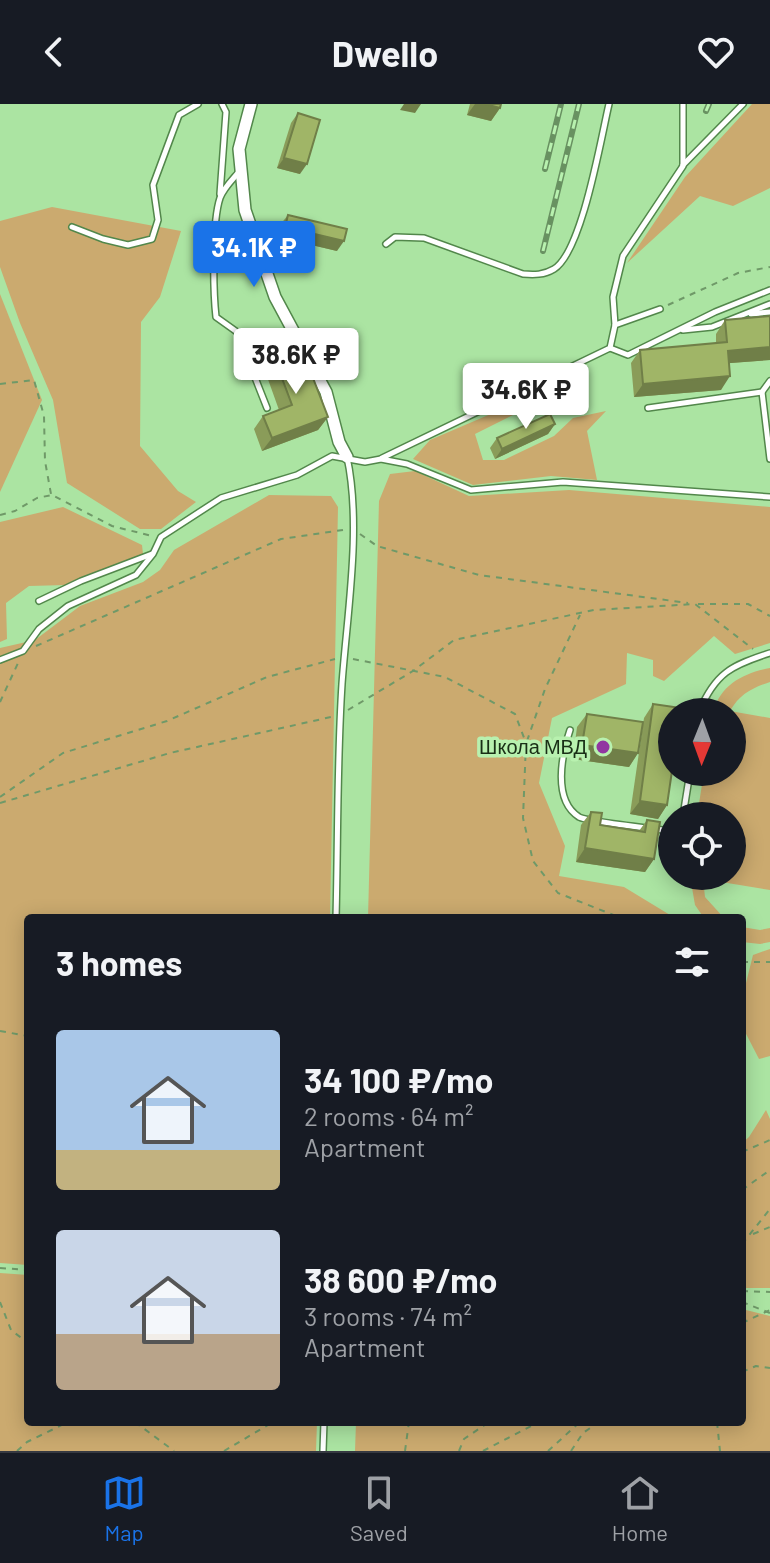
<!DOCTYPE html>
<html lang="en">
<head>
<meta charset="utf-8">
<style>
	:root { --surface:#171b24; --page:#242831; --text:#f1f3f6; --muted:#9ea1a6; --line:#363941; --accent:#1a73e8 }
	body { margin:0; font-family:Barlow,sans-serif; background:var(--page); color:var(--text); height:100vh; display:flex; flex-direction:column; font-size:30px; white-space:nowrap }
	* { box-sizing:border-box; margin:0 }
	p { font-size:26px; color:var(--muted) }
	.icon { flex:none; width:44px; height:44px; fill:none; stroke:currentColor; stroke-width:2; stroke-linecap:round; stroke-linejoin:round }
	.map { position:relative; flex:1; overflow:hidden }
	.side { position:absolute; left:24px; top:810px; width:722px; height:512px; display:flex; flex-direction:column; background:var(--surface); border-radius:8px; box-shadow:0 4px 20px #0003 }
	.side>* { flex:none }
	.needle { width:52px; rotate:181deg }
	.buttons { position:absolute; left:658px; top:594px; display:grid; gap:16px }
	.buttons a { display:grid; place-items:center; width:88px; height:88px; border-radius:50%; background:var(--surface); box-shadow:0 4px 20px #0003; font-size:40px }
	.price { position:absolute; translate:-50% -68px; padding:0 18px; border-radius:8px; background:#fff; color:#222; font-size:26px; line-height:52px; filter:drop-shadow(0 2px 4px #0008) }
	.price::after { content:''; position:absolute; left:50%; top:48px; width:24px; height:18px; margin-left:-12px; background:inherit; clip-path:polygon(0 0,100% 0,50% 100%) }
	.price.active { background:var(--accent); color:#fff }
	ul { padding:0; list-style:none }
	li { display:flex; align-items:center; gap:24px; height:200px; padding:0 32px }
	li span { display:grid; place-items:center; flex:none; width:224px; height:160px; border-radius:8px; color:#555 }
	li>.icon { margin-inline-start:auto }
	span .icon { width:96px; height:96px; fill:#fffc; stroke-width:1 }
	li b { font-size:34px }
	h2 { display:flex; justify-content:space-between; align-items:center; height:96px; padding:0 32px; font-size:34px }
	header { display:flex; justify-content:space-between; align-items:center; height:104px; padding:0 32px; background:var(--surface); font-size:36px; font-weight:700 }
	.dock { display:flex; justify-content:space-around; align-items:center; height:112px; border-top:2px solid var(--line); background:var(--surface); font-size:22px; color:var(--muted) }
	.dock a { display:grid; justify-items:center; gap:4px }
	.dock .active { color:var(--accent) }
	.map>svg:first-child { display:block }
</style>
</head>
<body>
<header><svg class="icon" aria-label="back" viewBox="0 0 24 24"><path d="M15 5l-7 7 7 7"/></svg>Dwello<svg class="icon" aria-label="heart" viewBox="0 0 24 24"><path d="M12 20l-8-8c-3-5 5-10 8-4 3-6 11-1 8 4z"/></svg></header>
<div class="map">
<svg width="770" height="1347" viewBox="0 0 770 1347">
	<rect width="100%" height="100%" fill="#abe4a2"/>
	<g fill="#cbaa6f">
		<polygon points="752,0 770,0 770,84 733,102 700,92 627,159 685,73"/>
		<polygon points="52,103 181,127 160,193 141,218 140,342 178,387 196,398 161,425 140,425 67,379 53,296 20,219 0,163 0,117"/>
		<polygon points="0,190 42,296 0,388"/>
		<polygon points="512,301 513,311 475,330 483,356 504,356 554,332 573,314 606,307 587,327 597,376 551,372 473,381 413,355 430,336"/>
		<polygon points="415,367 469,392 569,386 770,403 770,539 735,550 714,532 664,577 653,572 653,556 627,549 626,580 552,614 539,679 565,742 559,772 624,783 675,814 368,814 379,397 390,370"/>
		<polygon points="269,391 331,392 338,403 330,814 28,814 28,1161 0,1159 0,544 35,536 80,502 143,478 160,466 174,446"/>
		<polygon points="63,403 142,441 143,450 66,481 29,482 6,499 7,535 0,538 0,418"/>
		<path d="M770,564V578C752,584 740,590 730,607L770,614V786L703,775L705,793L724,814H704L695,801L690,772H732V712H697L704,668H732V608H713C721,580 744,569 770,564Z"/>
		<polygon points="742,823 760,826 770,824 770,838 760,840 742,838"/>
		<polygon points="770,845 770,952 759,955 742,922 742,895 753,851"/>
		<polygon points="766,1006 770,1015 770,1184 742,1184 742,1039 749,1033"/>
		<polygon points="0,1169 28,1171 28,1318 317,1318 316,1347 0,1347"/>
		<polygon points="742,1205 770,1212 770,1347 355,1347 356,1318 742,1318"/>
	</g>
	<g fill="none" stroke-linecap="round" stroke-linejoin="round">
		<defs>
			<g id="lane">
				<polyline points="683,61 743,0"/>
				<path d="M238,69C232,76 223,85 220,94C212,118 213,186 216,213L237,228L267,304"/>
				<polyline points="220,90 226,8 222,0"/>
				<polyline points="72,123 103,135 128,141 152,135 158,116 153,81 179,11 198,0"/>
				<path d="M386,140L395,133L424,134L523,170C534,171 544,171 554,165C582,148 601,34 609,0"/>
				<polyline points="751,210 770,208"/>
				<polyline points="615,221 613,193 623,152 683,62 683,0"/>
				<polyline points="683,226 712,223 770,200"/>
				<polyline points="610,244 628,251 715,208 770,186"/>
				<polyline points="762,288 770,355"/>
				<polyline points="648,304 762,288 770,277"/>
				<polyline points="382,354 610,244 615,221 660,205"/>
				<polyline points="39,497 81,477 152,450"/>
				<polyline points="0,556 23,547 39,525 68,502 136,471 153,450 161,433 221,394 297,371 332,352 365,358 381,355 407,360 471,386 563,378 770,393"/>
				<path d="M699,608C715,569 732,561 770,549"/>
				<path d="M570,626C562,650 552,696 579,713C588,718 657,725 672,727"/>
				<polyline points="683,712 690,668"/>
				<path d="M336,814C338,736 337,658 342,580C347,510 362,422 347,353"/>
				<polyline points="323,1347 324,1318"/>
			</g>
			<polyline id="street" points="251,0 239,45 245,106 275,193 326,288 339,338 347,353"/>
		</defs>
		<use href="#lane" stroke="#52874b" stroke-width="8"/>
		<use href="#street" stroke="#52874b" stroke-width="14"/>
		<g stroke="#6f9968" stroke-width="2" stroke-dasharray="6 6" stroke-linecap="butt">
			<polyline points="668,201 738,169 770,163"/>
			<polyline points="0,280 34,276 44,312 45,357 51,390"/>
			<polyline points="0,411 15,407 37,394 52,391 112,422 152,432"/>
			<polyline points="360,430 377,442 479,471 688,499"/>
			<polyline points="698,500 748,500 770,512"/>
			<polyline points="36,542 281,435 343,426"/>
			<polyline points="353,555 445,573 515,610 526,639 523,714 533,757 558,789 621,814"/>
			<polyline points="0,598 18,559"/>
			<polyline points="348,606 413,567 454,536 594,506 695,500 753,545"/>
			<polyline points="527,637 545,585 580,511"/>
			<polyline points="0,693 63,649 167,617 267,573 335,555"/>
			<polyline points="0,699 170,649 331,613"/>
			<polyline points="742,858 770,858"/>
			<polyline points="0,927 28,932"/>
			<polyline points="742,1048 770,1036"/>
			<polyline points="742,1086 770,1066"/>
			<polyline points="753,1130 770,1123"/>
			<polyline points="742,1140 770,1105"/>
			<polyline points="0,1164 28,1166"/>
			<polyline points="742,1187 770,1188"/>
			<polyline points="0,1198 11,1226 28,1239"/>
			<polyline points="742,1198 770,1209"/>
			<polyline points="742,1219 770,1206"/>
			<polyline points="742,1268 756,1262 770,1264"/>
			<polyline points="135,1318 174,1347"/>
			<polyline points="717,1318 720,1347"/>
			<polyline points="17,1347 27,1338 68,1318"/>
			<polyline points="224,1347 273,1318"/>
			<polyline points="405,1347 409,1318"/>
			<polyline points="459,1347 464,1335 489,1318"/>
			<polyline points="483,1347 539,1318"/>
			<polyline points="548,1347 580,1318"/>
			<polyline points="571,1347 583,1329 599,1318"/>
		</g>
		<use href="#lane" stroke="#fff" stroke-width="5"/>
		<use href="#street" stroke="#fff" stroke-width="11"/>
		<defs>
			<g id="rail">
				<polyline points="706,7 709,0"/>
				<polyline points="545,65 561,0"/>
				<polyline points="543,147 579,0"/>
			</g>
		</defs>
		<use href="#rail" stroke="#689161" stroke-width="6"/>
		<use href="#rail" stroke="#b8f1af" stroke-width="3" stroke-dasharray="9" stroke-linecap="butt"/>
	</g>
	<g fill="#8a9c59">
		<polygon points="470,0 501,0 500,4 491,17 467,11"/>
		<polygon points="298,9 300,70 277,64 291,19"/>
		<polygon points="288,111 337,147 278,133 280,121"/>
		<polygon points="770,212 770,256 729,259 721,286 634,293 631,259 640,246 716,239 716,230 725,216"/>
		<polygon points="274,253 328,313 318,326 262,347 254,325 263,312 279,306 265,267"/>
		<polygon points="555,320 548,330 495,355 490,344 497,334"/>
		<polygon points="653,600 667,701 658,715 630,710 644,614"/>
		<polygon points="587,610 638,649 629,663 573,655 577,623"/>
		<polygon points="591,708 600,721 639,727 647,716 654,755 645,768 576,758 581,721"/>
	</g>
	<g fill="#707f48">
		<polygon points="404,0 421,0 415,9 400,6"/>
		<polygon points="475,0 485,0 500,4 491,17 467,11"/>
		<polygon points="284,54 307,60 300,70 277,64"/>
		<polygon points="285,123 344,137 337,147 278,133"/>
		<polygon points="770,243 770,256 718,260 728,247"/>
		<polygon points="730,272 721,286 634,293 643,280"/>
		<polygon points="328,313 318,326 262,347 272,334"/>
		<polygon points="555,320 548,330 495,355 502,345"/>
		<polygon points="582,641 638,649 629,663 573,655"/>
		<polygon points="640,697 667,701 658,715 630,710"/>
		<polygon points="585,744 654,755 645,768 576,758"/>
	</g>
	<g fill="#a0b567" stroke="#707f48" stroke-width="2">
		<polygon points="485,0 501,0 500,4"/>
		<polygon points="298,9 320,16 307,60 284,54"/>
		<polygon points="288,111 347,125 344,137 285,123"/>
		<polygon points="770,212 770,243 728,247 730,272 643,280 640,246 727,238 725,216"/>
		<polygon points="301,243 328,313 272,334 263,312 292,301 274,253"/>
		<polygon points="550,310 555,320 502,345 497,334"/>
		<polygon points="653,600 681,604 680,608 672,608 672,667 667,701 640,697"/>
		<polygon points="587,610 643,618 638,649 582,641"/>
		<polygon points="591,708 602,709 600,721 645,728 647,716 660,718 654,755 585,744"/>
	</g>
	<circle fill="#9136a1" stroke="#b8f1af" stroke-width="3" cx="603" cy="643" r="8"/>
	<g text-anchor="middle" stroke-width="7" stroke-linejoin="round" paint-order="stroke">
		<g font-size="20" fill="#192f16" stroke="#b8f1af" text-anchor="end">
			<text x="587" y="650">Школа МВД</text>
		</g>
	</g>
</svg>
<div class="buttons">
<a><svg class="needle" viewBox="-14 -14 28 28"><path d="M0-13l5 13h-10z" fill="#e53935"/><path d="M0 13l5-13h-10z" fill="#9ea1a6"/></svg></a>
<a><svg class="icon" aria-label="locate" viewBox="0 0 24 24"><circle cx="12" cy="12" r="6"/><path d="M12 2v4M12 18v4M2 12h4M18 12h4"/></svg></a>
</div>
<b class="price active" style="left:254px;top:185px">34.1K ₽</b>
<b class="price" style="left:296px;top:292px">38.6K ₽</b>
<b class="price" style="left:526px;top:327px">34.6K ₽</b>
<section class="side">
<h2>3 homes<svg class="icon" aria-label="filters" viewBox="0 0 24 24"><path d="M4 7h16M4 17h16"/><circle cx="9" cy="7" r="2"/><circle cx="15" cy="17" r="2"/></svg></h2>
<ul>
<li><span style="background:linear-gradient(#a9c7e8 75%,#c2b280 0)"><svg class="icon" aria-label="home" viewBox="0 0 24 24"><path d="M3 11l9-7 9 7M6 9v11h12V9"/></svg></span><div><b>34 100 ₽/mo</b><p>2 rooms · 64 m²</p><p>Apartment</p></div></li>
<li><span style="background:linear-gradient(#c9d6e8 65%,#b9a48a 0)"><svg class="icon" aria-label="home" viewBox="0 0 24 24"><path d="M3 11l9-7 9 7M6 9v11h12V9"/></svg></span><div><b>38 600 ₽/mo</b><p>3 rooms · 74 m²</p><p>Apartment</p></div></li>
</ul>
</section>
</div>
<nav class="dock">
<a class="active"><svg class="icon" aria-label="map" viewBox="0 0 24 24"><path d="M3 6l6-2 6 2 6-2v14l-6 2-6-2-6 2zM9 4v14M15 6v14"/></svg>Map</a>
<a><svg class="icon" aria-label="saved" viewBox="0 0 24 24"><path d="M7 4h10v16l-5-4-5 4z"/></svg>Saved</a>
<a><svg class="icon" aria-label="home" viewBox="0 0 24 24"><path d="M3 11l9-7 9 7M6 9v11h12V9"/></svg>Home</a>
</nav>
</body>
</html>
